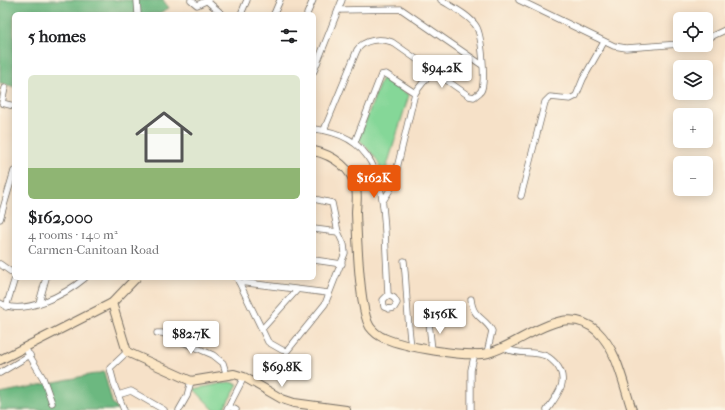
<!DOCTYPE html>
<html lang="en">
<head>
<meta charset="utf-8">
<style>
	:root { --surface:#fff; --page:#f6f6f6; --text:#202124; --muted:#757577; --line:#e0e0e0; --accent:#ea580c }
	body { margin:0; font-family:"IM FELL French Canon",serif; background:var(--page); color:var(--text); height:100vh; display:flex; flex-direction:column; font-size:15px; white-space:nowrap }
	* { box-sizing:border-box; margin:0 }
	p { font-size:13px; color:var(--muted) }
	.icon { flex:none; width:22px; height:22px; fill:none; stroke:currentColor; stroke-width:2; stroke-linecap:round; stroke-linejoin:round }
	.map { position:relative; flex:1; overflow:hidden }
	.details { position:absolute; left:12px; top:12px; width:304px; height:268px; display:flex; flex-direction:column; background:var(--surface); border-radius:6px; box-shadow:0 2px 10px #0003 }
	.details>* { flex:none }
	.buttons { position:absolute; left:673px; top:12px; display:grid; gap:8px }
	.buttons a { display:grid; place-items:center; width:40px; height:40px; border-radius:6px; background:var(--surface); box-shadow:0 2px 10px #0003; font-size:20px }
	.price { position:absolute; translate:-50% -34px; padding:0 9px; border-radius:4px; background:#fff; color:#222; font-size:13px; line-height:26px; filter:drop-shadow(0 1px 2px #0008) }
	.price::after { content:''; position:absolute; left:50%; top:24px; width:12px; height:9px; margin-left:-6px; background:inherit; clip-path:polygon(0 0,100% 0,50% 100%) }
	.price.active { background:var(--accent); color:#fff }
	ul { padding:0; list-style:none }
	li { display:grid; align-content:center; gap:8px; height:212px; padding:0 16px }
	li+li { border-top:1px solid var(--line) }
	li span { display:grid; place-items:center; height:124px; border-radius:6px; color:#555 }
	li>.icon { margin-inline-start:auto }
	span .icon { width:72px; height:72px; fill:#fffc; stroke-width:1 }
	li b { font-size:17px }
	h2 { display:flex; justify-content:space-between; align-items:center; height:48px; padding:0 16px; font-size:17px }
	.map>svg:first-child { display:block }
</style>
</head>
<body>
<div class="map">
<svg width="725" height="410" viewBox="0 0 725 410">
	<rect width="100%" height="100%" fill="#fcf5e5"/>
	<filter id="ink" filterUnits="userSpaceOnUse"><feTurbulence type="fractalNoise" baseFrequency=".025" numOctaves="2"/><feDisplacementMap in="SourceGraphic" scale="8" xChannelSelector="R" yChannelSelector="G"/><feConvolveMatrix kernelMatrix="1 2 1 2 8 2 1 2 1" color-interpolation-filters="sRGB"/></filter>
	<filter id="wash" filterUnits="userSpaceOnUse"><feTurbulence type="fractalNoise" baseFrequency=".012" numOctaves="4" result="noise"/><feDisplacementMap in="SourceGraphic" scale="16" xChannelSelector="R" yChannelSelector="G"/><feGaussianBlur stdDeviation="0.9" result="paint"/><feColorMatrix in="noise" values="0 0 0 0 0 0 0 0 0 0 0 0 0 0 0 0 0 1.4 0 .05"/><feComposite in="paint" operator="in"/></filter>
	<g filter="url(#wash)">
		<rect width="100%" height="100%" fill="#f6e1c8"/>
		<g fill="#85d798" stroke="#588162">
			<path d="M382,77L409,95L381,185C383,160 374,157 359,139Z"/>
			<polygon points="229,382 238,384 223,410 214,410 194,389"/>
		</g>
		<g fill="#6cb880" stroke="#4c7256">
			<polygon points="0,0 163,0 169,8 158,14 14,14 14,87 0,83"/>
			<polygon points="104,372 112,402 118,410 0,410 0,393"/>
		</g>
	</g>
	<g filter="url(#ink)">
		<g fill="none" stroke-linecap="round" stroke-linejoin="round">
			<defs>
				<g id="street">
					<polyline points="137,0 138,14"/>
					<polyline points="191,0 197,5 208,0"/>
					<polyline points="519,0 614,46 626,48 680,44"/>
					<polyline points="207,1 222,14"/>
					<polyline points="339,10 401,9 482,65"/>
					<polyline points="241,14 247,0"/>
					<polyline points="274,14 280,0"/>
					<polyline points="307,14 313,0"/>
					<polyline points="706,39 725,30"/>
					<polyline points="314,71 342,0"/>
					<polyline points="5,88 2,103 14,106"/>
					<polyline points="415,93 432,71"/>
					<path d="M314,129C375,135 382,179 385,231C386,252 387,273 388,295L383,300L384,307L389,309L394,308L397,303L394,298L388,295"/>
					<path d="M324,130L357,50C364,39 381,38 392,42L469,96L474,97C476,95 479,94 481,91C486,82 482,35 476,26C469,15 452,7 441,0"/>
					<polyline points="355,142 381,75 386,74 415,93 393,185 383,201"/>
					<polyline points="521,196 545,102 550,97 570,99 576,96 583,79 604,42"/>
					<polyline points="0,219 14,171"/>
					<polyline points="314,229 338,232"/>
					<polyline points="314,260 342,264"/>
					<path d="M404,261C407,289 407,318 411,346"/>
					<polyline points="0,264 14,274"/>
					<polyline points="237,278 268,342 282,350 287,351 325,304 345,253 344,245 338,232 332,203 314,199"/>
					<polyline points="239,282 328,293"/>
					<path d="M471,299C473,319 485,317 492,331L487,353"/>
					<path d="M0,303C23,317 66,294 85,278"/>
					<polyline points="39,303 46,278"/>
					<polyline points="6,307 15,278"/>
					<polyline points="429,323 432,350"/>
					<polyline points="262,329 297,290"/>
					<polyline points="157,333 162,333 213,355 223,363 227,376"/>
					<polyline points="25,348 43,378 52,403"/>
					<path d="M504,348C518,355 530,351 543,355C549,356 552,360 556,364C570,381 558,394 547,410"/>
					<polyline points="0,373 30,355"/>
					<polyline points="118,395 131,391 164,410"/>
					<polyline points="230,407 236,410"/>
					<polyline points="124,410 115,387 110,368 127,352"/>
					<polyline points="179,410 187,396 191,381"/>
					<polyline points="227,410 244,377"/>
					<polyline points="471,410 471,370 475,353"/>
				</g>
				<g id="secondary">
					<path d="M314,151C333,155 353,169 356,189C358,197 356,205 356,213C357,236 359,310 370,327C373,331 379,336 384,338C405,347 466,358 488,353C522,345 562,300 597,331C618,351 623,384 632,410"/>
					<polyline points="112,303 127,352 191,381 234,374 244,377 282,399 294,403 346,410"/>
					<polyline points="0,360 112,303 136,278"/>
				</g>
			</defs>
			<use href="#street" stroke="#726b62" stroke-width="7"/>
			<use href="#secondary" stroke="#726b62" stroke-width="10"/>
			<use href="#street" stroke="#fff" stroke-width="5.5"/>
			<use href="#secondary" stroke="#fce6c4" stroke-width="8"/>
		</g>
	</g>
</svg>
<div class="buttons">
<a><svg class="icon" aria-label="locate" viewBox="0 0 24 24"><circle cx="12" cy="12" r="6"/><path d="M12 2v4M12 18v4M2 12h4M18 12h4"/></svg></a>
<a><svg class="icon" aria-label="layers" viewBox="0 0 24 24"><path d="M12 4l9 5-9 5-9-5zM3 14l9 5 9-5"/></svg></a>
<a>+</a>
<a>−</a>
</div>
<b class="price" style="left:442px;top:89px">$94.2K</b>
<b class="price active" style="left:374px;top:199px">$162K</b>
<b class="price" style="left:440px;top:335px">$156K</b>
<b class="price" style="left:191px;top:355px">$82.7K</b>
<b class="price" style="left:282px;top:388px">$69.8K</b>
<section class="details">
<h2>5 homes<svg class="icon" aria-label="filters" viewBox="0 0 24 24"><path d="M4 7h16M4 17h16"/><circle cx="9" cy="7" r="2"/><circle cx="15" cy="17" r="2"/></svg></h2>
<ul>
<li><span style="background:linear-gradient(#dfe7d0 75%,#8fb573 0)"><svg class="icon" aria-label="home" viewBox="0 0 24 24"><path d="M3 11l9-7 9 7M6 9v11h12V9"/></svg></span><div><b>$162,000</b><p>4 rooms · 140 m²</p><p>Carmen-Canitoan Road</p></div></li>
</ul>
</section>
</div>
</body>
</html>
